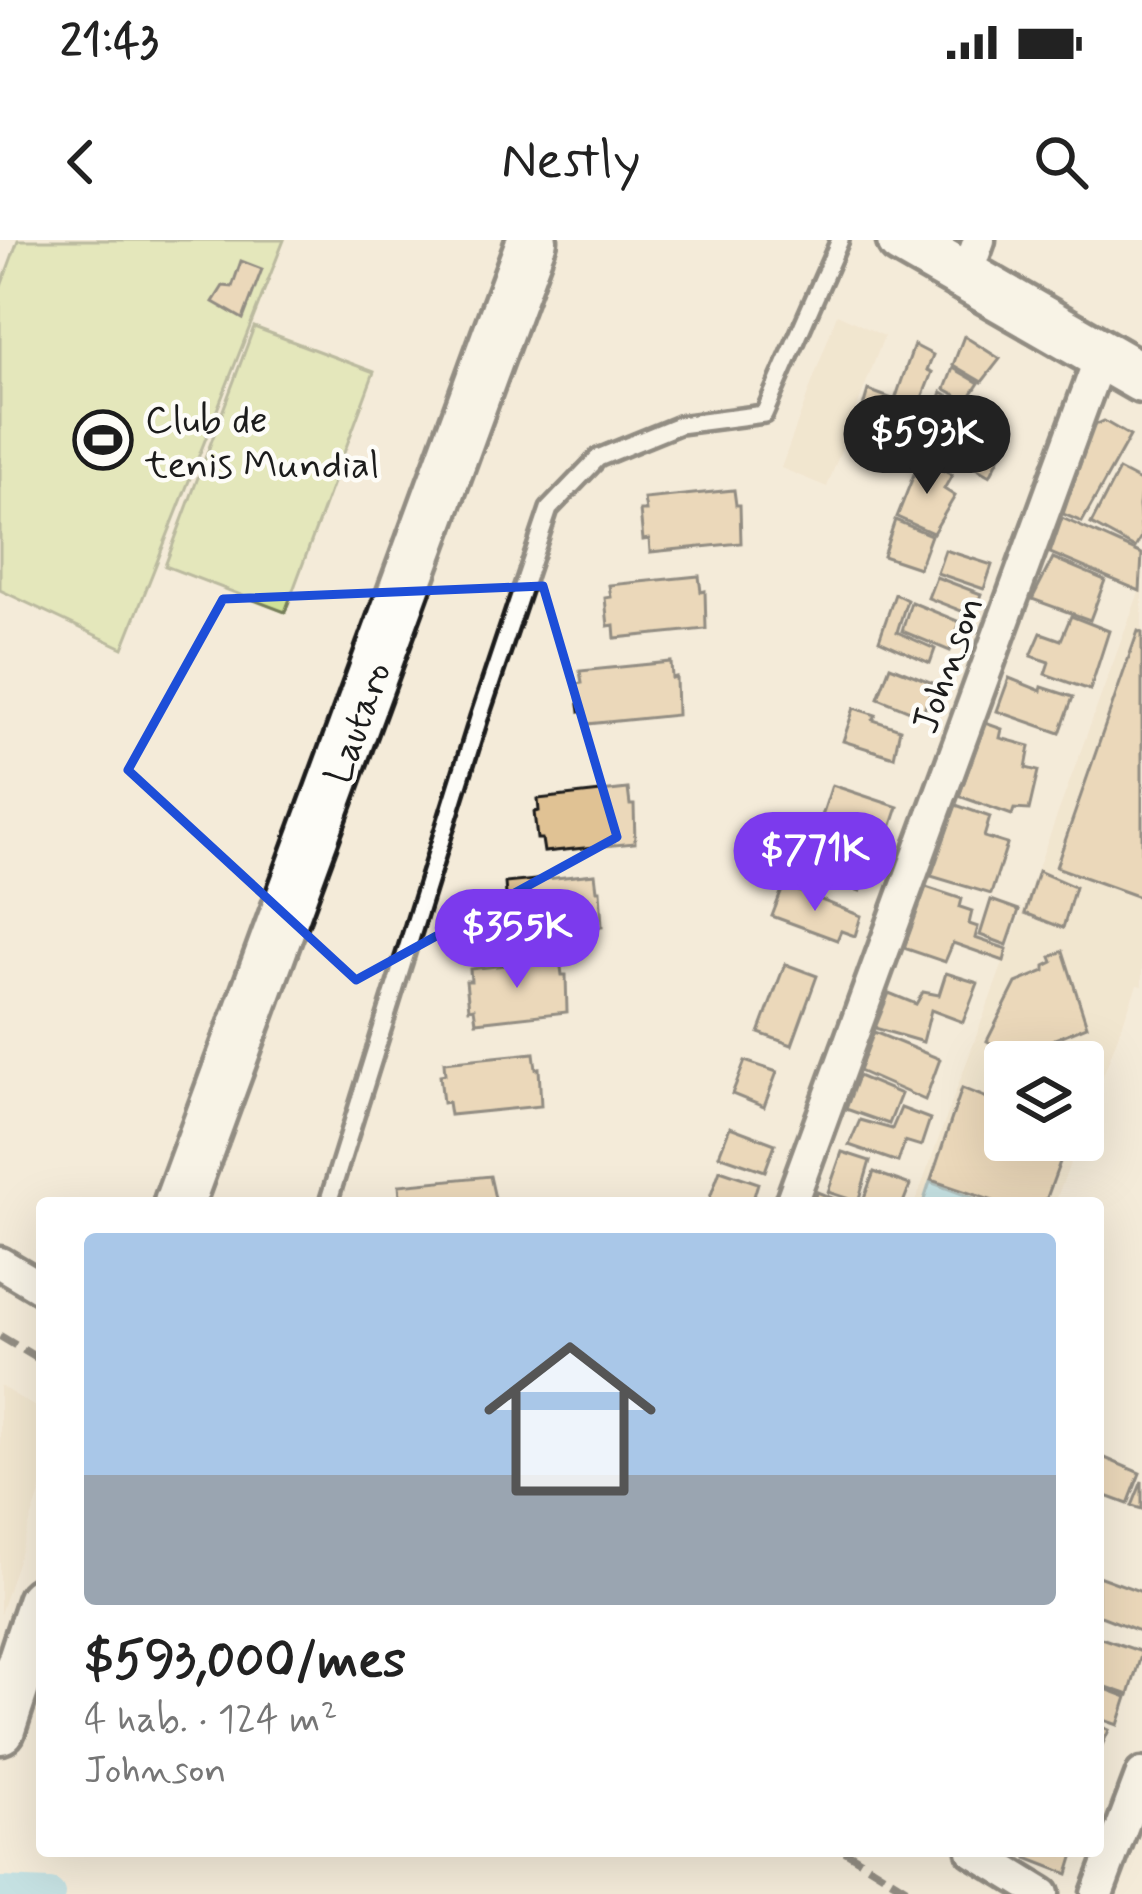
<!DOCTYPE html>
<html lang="es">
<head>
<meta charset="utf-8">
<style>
	:root { --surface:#fff; --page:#f6f6f6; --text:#222; --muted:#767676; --accent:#7c3aed }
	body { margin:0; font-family:Mynerve,sans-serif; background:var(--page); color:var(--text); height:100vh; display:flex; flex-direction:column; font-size:45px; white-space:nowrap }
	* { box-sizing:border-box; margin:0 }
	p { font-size:39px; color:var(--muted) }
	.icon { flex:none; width:66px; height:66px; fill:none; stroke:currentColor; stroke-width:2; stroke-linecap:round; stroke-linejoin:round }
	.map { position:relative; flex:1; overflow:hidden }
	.sheet { position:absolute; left:36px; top:957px; width:1068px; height:660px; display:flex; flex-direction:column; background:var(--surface); border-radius:12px; box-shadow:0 12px 48px #0002 }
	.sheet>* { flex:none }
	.buttons { position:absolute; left:984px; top:801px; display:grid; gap:24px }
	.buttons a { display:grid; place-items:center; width:120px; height:120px; border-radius:12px; background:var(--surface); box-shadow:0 12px 48px #0002; font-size:60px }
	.price { position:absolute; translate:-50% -102px; padding:0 27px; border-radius:42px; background:var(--accent); color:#fff; font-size:39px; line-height:78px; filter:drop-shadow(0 3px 6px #0008) }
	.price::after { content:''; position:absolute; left:50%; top:72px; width:36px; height:27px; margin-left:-18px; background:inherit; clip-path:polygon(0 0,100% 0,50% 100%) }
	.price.current { background:#222; color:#fff }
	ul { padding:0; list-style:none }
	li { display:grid; align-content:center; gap:24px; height:636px; padding:0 48px }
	li span { display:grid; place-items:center; height:372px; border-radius:12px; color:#555 }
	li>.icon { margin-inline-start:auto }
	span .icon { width:216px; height:216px; fill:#fffc; stroke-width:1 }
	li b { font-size:51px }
	.status { display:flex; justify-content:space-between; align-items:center; height:84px; padding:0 60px; background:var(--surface); direction:ltr }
	.status svg { height:33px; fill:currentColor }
	header { display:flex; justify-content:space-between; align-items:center; height:156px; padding:0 48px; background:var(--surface); font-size:54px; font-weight:600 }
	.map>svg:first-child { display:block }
</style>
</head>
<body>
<div class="status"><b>21:43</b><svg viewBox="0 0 49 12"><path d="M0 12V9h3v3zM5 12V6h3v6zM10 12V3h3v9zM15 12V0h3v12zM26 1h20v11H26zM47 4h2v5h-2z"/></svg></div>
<header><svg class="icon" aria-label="back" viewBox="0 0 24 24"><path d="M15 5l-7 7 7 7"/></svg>Nestly<svg class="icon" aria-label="search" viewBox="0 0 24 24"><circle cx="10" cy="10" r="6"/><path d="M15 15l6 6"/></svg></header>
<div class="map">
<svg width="1142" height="1654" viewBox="0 0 1142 1654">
	<rect width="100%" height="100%" fill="#f4ebd9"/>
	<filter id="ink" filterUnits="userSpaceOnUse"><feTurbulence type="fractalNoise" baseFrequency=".00833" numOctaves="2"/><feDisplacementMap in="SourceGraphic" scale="24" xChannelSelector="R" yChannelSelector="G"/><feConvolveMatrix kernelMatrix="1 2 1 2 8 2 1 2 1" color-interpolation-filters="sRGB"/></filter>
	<g filter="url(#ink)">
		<g fill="#eedfc4">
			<polygon points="837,74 884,96 827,247 781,228"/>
			<polygon points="1142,344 1142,746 1137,745 1083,889 1083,822 1005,822 1005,900 1079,900 1055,963 915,963"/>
			<polygon points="0,1146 42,1171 42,1247 0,1374"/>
		</g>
		<g fill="#d0e297" stroke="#767f5a" stroke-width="3">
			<polygon points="18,0 284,0 123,408 0,350 0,49"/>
			<polygon points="254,87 374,132 285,372 165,326"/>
		</g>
		<polygon fill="#8cd5ee" stroke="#5f8b9a" stroke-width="3" points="930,942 976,959 974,963 923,963"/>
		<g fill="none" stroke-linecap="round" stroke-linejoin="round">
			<polyline stroke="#8cd5ee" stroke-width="30" points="2,1652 50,1654"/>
		</g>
		<g fill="#e0c294" stroke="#1c1c1c" stroke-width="3">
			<polygon points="241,21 262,29 243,79 213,62 223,46 232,47"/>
			<polygon points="964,96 1000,119 982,142 953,125"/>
			<polygon points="914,105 933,115 927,130 932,132 908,194 860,177 868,150 895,160"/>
			<polygon points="953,128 979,143 967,161 945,149"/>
			<polygon points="942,152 963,165 944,217 922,207"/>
			<polygon points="980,167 991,175 996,170 1005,175 1001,182 1014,189 990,236 952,215"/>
			<polygon points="1104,181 1130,196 1082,282 1063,274 1093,186"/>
			<polygon points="920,219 952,235 944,249 955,256 933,293 897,277"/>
			<polygon points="1119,230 1142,242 1139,266 1142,296 1135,308 1091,284"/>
			<polygon points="734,250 736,265 740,265 741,303 650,312 649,299 643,300 640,271 646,271 644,259"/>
			<polygon points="1062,278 1142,314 1140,351 1050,313"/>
			<polygon points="895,280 931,295 919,328 883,316"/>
			<polygon points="945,310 992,325 984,349 937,333"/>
			<polygon points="1053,318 1105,340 1090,380 1032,359"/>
			<polygon points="699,336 701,352 705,351 706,389 615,398 614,385 608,386 605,358 611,357 609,345"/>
			<polygon points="936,337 981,354 974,376 928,358"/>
			<polygon points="895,354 907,360 897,392 935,409 930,423 879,400"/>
			<polygon points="911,362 960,382 950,411 902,391"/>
			<polygon points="1071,376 1109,391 1090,450 1045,434 1049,422 1031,416 1041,393 1061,400"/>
			<polygon points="1138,391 1142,393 1142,658 1056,627"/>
			<polygon points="671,422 672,438 676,437 677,475 587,484 585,471 580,472 576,444 582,443 580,431"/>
			<polygon points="890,426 933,443 922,476 878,458"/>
			<polygon points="1009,438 1041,451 1042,447 1073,457 1060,493 997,471"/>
			<polygon points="854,468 876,475 873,480 900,489 894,517 843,501"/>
			<polygon points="985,483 1002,489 1000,498 1030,506 1026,528 1038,531 1029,570 1014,569 1012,575 959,556"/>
			<polygon points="832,545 898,567 884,609 819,585"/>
			<polygon points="628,549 630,565 634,565 635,603 544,612 542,599 537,599 534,572 539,571 538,559"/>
			<polygon points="956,565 990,577 984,597 1007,604 991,654 931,636"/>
			<polygon points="809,592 845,604 834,636 799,625"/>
			<polygon points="848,608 869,614 860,651 838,643"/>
			<polygon points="1038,631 1075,647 1063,688 1025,673"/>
			<polygon points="595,634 597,650 600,650 602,687 511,696 510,683 504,684 501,656 506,655 505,643"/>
			<polygon points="784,645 861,676 855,696 841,691 837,700 772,676"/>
			<polygon points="926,647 962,659 960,667 972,671 969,684 978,687 975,698 1007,709 1004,721 953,703 945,722 904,708"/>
			<polygon points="991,660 1019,670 1007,705 980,695"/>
			<polygon points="1063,711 1087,786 1013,816 987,801 1016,743 1045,731 1045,726 1053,722 1051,717"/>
			<polygon points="560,719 562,735 566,735 567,772 476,782 474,768 469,769 466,741 471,741 470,729"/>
			<polygon points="785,724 817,736 792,805 759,793"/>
			<polygon points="946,733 978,743 963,782 931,770 923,802 875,788 889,753 916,764 923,752 939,755"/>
			<polygon points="874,792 940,819 925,860 859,831"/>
			<polygon points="534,813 536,829 539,828 541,866 450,875 448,862 443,863 440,835 445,834 444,822"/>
			<polygon points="745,821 777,832 764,867 732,854"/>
			<polygon points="858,836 901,854 889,884 846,869"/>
			<polygon points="962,848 1005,865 1005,900 1068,900 1045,963 999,963 931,940"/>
			<polygon points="901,868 930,879 921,906 905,901 898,922 849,905 860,880 892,889"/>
			<polygon points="730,887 775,904 765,931 719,915"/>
			<polygon points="842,912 870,921 858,962 828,952"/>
			<polygon points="720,930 758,943 752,963 708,963"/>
			<polygon points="874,932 910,945 903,963 862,963"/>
			<polygon points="490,936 496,963 396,963 396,958 400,957 399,945"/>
			<polygon points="817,952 844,963 812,963"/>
			<polygon points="1098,1215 1140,1233 1128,1264 1098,1253"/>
			<polygon points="1142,1241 1142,1269 1132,1266"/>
			<polygon points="1098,1336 1142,1352 1142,1392 1098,1375"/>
			<polygon points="1098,1397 1142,1412 1129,1455 1098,1444"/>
			<polygon points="1098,1446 1127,1457 1118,1485 1098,1478"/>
			<polygon points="1098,1485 1109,1490 1099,1512 1098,1512"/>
			<polygon points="1029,1611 1075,1611 1068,1634 1027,1618"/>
		</g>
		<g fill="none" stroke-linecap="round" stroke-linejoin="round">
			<defs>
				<polyline id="lane" points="328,963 479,478 549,269 598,218 679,185 764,174 840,0"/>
				<g id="street">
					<polyline points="966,37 979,0"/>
					<polyline points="791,963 1101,115"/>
					<polyline points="0,1023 42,1048"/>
					<polyline points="973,1611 1043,1654"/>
					<polyline points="1097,1654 1142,1534"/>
				</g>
				<g id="primary">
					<polyline points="902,0 1142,138"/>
					<polyline points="179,963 532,0"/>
					<polyline points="0,1489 42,1362"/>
				</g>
			</defs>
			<use href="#lane" stroke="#1c1c1c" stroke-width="24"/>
			<use href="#street" stroke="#1c1c1c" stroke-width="39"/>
			<use href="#primary" stroke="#1c1c1c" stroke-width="57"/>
			<use href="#lane" stroke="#fdfcf7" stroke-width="15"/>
			<use href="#street" stroke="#fdfcf7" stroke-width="30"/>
			<use href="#primary" stroke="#fdfcf7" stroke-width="48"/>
			<g stroke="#1c1c1c" stroke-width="8" stroke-dasharray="18 9" stroke-linecap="butt">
				<polyline points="0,1096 42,1121"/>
				<polyline points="845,1611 915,1654"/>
			</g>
		</g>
	</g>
	<path d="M0 0H1142V1654H0ZM543,346L617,597L356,740L128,530L223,359Z" fill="#f4ebd9" fill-opacity=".55" fill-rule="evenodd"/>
	<path fill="none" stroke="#1d4ed8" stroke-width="9" stroke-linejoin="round" d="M543,346L617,597L356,740L128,530L223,359Z"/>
	<defs>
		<symbol id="stadium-ring" viewBox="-11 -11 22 22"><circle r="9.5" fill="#fdfcf7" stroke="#1c1c1c" stroke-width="1.5"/><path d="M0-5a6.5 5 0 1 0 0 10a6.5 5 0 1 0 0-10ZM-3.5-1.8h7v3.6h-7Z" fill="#1c1c1c"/></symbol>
	</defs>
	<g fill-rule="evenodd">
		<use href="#stadium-ring" x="70" y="167" width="66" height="66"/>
	</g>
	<g text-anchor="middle" stroke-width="9" stroke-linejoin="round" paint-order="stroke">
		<g font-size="39" fill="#1c1c1c" stroke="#fdfcf7" text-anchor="start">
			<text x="145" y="192">Club de<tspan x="145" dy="45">tenis Mundial</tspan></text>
		</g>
		<g font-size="39" fill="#1c1c1c" stroke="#fdfcf7">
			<text transform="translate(946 424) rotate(-70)" y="14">Johnson</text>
			<text transform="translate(356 482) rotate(-70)" y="14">Lautaro</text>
		</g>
	</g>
</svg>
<div class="buttons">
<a><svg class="icon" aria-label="layers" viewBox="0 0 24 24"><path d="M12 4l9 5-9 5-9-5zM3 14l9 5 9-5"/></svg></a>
</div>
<b class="price current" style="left:927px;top:257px">$593K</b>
<b class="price" style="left:815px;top:674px">$771K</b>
<b class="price" style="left:517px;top:751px">$355K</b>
<section class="sheet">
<ul>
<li><span style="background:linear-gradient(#a9c7e8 65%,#9aa5b1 0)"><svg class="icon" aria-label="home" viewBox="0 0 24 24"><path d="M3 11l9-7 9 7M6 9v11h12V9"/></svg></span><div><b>$593,000/mes</b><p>4 hab. · 124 m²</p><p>Johnson</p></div></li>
</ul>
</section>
</div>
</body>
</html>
